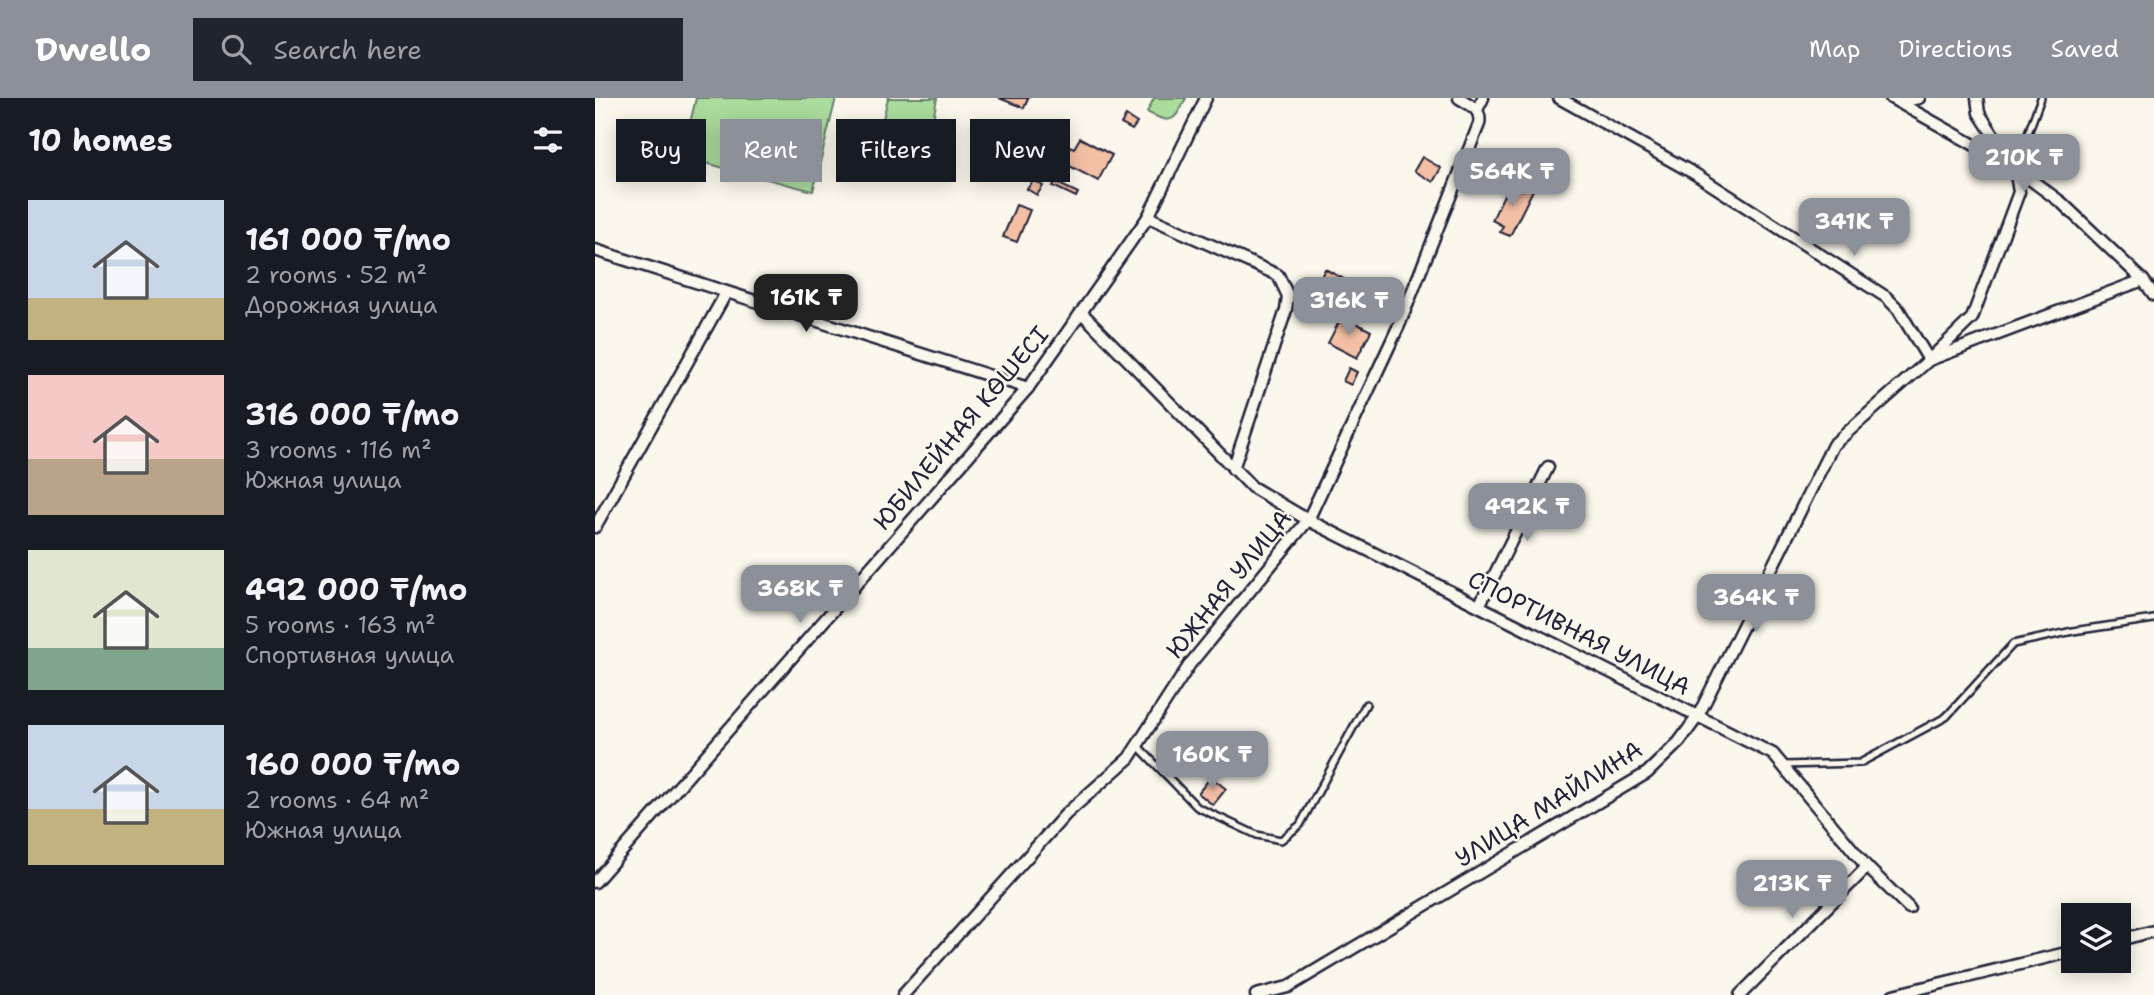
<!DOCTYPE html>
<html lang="en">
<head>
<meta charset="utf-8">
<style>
	:root { --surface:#171b24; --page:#20242c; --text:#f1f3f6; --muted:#9ea1a6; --accent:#8c9099 }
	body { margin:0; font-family:"Shantell Sans",sans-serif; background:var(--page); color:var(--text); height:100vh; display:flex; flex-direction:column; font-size:26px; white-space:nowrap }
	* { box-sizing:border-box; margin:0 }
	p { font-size:23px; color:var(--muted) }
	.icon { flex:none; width:38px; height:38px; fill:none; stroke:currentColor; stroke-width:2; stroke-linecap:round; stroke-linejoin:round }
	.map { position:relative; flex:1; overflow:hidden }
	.panel { display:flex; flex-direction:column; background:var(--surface); width:595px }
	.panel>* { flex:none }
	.guide { position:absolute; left:21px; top:21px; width:665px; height:63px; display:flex; gap:14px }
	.buttons { position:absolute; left:1466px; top:805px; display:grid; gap:14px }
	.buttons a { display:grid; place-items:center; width:70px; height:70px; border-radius:0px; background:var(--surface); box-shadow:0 4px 18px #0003; font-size:35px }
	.price { position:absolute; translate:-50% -60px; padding:0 16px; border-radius:14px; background:var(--accent); color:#fff; font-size:23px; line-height:46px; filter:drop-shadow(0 2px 4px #0008) }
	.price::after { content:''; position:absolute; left:50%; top:42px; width:21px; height:16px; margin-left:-10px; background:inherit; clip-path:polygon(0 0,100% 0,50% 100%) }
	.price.current { background:#222; color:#fff }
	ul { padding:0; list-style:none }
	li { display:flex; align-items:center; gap:21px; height:175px; padding:0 28px }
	li span { display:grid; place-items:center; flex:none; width:196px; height:140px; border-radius:0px; color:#555 }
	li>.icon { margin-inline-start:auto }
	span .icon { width:84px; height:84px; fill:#fffc; stroke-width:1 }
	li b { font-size:30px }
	h2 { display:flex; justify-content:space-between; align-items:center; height:84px; padding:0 28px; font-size:30px }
	.chip { padding:0 24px; border-radius:0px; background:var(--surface); box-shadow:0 4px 18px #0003; font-size:24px; line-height:63px }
	.chip.current { background:var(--accent); color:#fff }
	header { display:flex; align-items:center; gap:42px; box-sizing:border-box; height:98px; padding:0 35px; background:var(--accent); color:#fff }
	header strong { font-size:33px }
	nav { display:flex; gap:38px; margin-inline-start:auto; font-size:24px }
	.search { width:490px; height:63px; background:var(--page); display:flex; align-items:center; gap:18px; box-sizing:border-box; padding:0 24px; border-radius:0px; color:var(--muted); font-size:26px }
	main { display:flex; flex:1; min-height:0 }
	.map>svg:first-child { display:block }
</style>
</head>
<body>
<header>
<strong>Dwello</strong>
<div class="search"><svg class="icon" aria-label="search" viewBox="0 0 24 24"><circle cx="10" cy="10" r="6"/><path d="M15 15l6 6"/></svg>Search here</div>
<nav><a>Map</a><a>Directions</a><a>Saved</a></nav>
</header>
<main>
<section class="panel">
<h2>10 homes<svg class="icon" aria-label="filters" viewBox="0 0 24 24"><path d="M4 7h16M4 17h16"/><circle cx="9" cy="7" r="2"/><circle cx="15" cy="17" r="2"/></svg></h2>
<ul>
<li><span style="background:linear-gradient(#c9d6e8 70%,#c2b280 0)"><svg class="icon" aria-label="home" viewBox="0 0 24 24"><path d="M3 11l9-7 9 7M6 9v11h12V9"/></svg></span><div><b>161 000 ₸/mo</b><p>2 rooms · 52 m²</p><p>Дорожная улица</p></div></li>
<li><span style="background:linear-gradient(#f6c9c9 60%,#b9a48a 0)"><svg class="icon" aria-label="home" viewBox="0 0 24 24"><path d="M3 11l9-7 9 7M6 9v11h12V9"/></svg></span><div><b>316 000 ₸/mo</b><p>3 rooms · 116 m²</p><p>Южная улица</p></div></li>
<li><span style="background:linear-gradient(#dfe7d0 70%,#7fa58c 0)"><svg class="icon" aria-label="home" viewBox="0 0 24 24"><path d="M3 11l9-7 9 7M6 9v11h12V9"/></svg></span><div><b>492 000 ₸/mo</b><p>5 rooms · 163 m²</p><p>Спортивная улица</p></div></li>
<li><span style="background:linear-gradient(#c9d6e8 60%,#c2b280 0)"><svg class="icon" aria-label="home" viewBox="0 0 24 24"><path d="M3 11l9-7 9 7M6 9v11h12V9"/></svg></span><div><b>160 000 ₸/mo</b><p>2 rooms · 64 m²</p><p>Южная улица</p></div></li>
</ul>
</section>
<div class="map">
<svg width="1559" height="897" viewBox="0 0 1559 897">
	<rect width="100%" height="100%" fill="#fbf7ec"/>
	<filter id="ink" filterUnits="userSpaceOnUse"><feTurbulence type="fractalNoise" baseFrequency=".0143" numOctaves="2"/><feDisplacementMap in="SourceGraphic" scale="14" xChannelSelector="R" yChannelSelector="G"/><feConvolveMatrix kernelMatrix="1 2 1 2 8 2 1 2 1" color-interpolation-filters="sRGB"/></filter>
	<g filter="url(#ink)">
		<g fill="#abdc9d" stroke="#667f6c" stroke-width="2">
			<polygon points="101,0 241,0 218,93 87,59"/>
			<polygon points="293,0 342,0 336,33 287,25"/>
			<path d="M559,0H591C579,24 577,27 552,14Z"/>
		</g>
		<g fill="#f4c0a5" stroke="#22223b" stroke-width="2">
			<polygon points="404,0 433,0 429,10"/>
			<polygon points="531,18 542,25 537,32 526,26"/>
			<polygon points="485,40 517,57 503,83 469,65 474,55 469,53 472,47 479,50"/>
			<polygon points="827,59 846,70 838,84 819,73"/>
			<polygon points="439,82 448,88 442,97 432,91"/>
			<polygon points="460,84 483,95 481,99 458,88"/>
			<polygon points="914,86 928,92 931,86 939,90 915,138 905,134 908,128 897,122"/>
			<polygon points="421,107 435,112 422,144 408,139"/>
			<polygon points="730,171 760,187 749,209 718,194"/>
			<polygon points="747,218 776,233 762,260 733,245"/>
			<polygon points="754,270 762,274 756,287 748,283"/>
			<polygon points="616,679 631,691 618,707 603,695"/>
		</g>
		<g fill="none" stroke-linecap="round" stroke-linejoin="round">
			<defs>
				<g id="service">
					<polyline points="1420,70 1446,0"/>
					<polyline points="542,647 602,709 662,737 686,742 705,727 771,606"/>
					<polyline points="1188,667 1265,665 1351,619 1418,546 1478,533 1559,521"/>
				</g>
				<g id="minor">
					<polyline points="964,0 1100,76 1291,199 1303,211 1334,262 1548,182"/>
					<polyline points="1296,0 1420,70 1467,105 1548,182 1559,197"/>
					<polyline points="1304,4 1324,0"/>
					<polyline points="882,12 888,0"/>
					<polyline points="553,119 683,177 693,198 691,212 638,371"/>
					<polyline points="0,152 433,290"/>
					<polyline points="487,215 657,389 713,422 1178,656 1272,769 1314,810"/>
					<polyline points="0,429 131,195"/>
					<polyline points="884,508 953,369"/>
					<polyline points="0,784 433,290 553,119 611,0"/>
					<polyline points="1524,842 1559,833"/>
					<path d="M308,897L471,716L534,660L595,566L713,422L805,225L884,26C887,11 875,7 864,0"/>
					<polyline points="661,897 693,889 1052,675 1084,644 1103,618 1238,347 1334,262 1377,220 1424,94 1420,70 1384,15 1382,0"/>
					<polyline points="1145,897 1272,769"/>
					<polyline points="1298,897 1479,853"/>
				</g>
			</defs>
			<use href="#service" stroke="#22223b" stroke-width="10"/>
			<use href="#minor" stroke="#22223b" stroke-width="15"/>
			<use href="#service" stroke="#fbf7ec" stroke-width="5"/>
			<use href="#minor" stroke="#fbf7ec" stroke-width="10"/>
		</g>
	</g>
	<g text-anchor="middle" stroke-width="5" stroke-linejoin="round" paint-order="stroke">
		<g font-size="24" fill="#22223b" stroke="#fbf7ec">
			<text transform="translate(366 330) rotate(-50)" y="8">ЮБИЛЕЙНАЯ КӨШЕСІ</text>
			<text transform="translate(634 486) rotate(-51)" y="8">ЮЖНАЯ УЛИЦА</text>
			<text transform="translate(984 535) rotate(27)" y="8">СПОРТИВНАЯ УЛИЦА</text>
			<text transform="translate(954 706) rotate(-32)" y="8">УЛИЦА МАЙЛИНА</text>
		</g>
	</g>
</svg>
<div class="buttons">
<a><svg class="icon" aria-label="layers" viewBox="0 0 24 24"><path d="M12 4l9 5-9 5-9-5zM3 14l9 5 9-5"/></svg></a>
</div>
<b class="price" style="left:1429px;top:96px">210K ₸</b>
<b class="price" style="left:917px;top:110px">564K ₸</b>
<b class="price" style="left:1259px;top:160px">341K ₸</b>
<b class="price current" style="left:211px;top:236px">161K ₸</b>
<b class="price" style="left:754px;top:239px">316K ₸</b>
<b class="price" style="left:932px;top:445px">492K ₸</b>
<b class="price" style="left:205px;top:527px">368K ₸</b>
<b class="price" style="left:1161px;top:536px">364K ₸</b>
<b class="price" style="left:617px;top:693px">160K ₸</b>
<b class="price" style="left:1197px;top:822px">213K ₸</b>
<div class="guide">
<a class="chip">Buy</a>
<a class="chip current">Rent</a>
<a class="chip">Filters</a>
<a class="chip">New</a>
</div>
</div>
</main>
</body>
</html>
